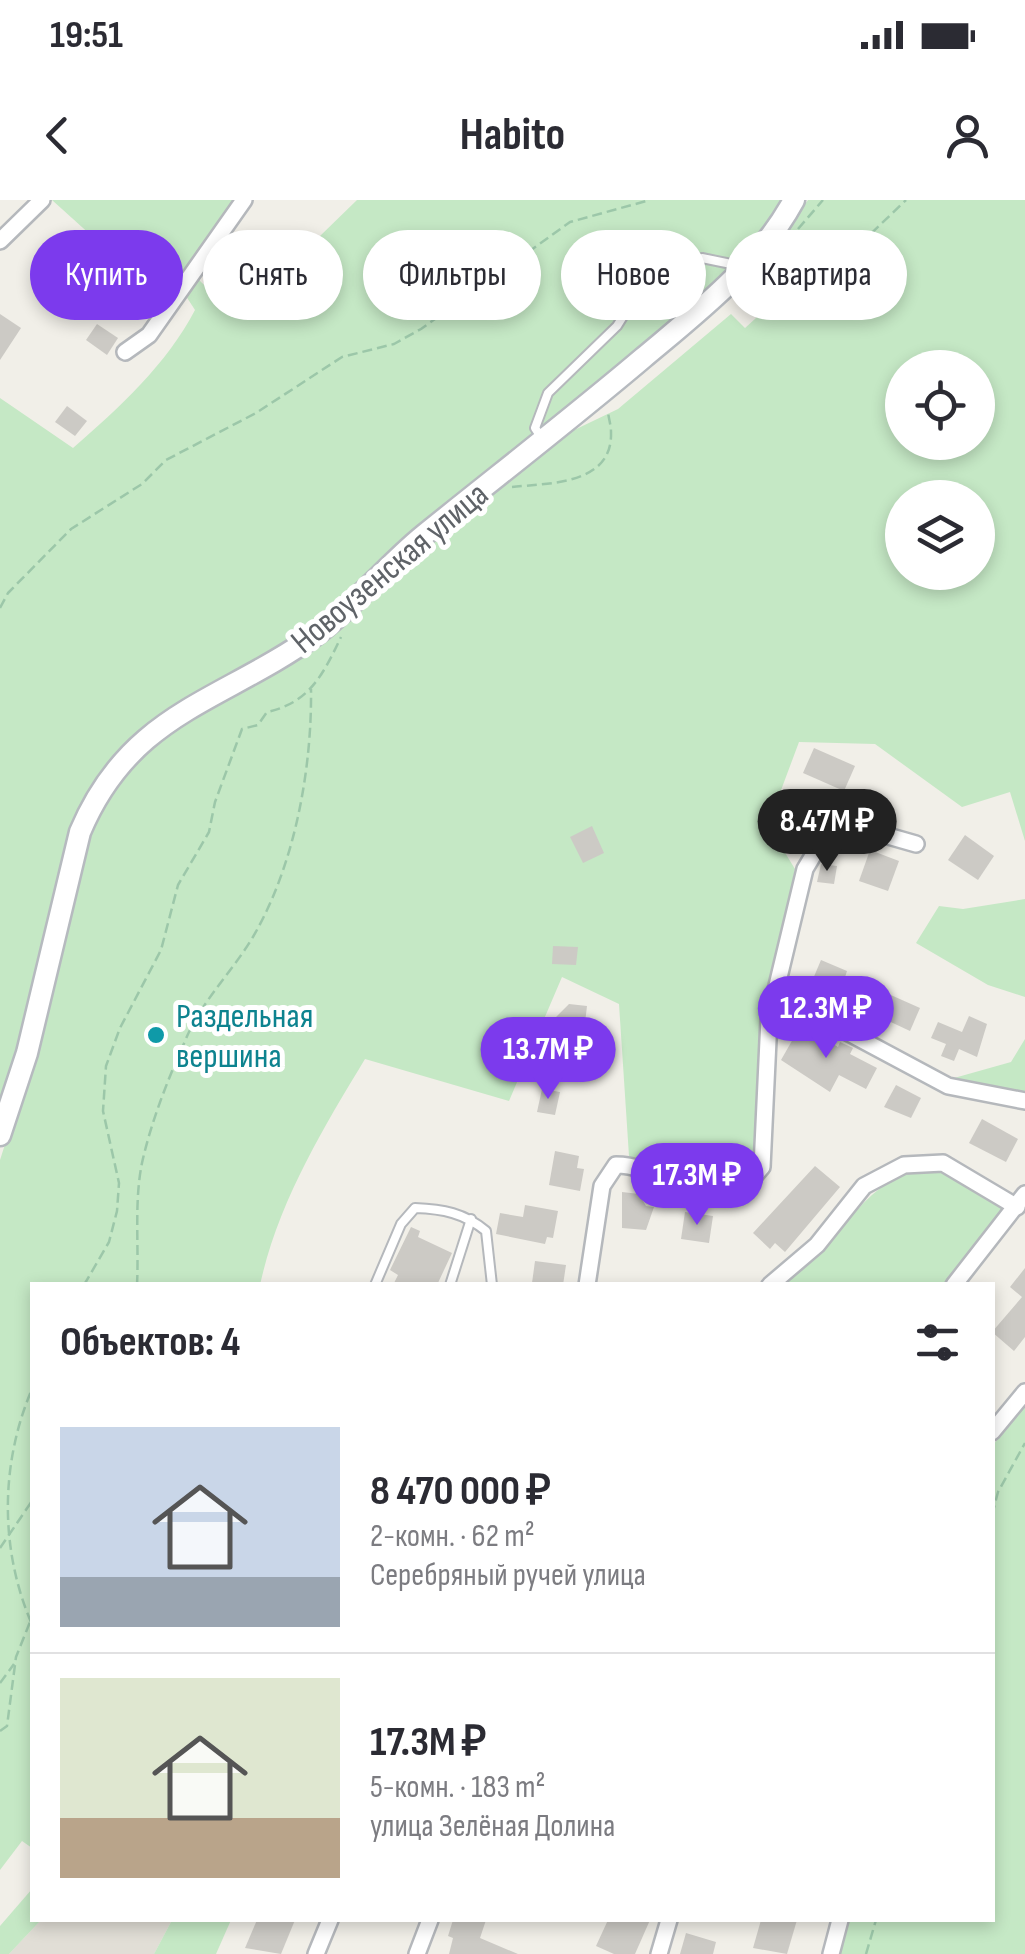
<!DOCTYPE html>
<html lang="ru">
<head>
<meta charset="utf-8">
<style>
	:root { --surface:#fff; --page:#f2f2f3; --text:#2b2b33; --muted:#7c7c81; --line:#e1e1e2; --accent:#7c3aed }
	body { margin:0; font-family:"Sofia Sans Condensed",sans-serif; background:var(--page); color:var(--text); height:100vh; display:flex; flex-direction:column; font-size:38px; white-space:nowrap }
	* { box-sizing:border-box; margin:0 }
	p { font-size:32px; color:var(--muted) }
	.icon { flex:none; width:55px; height:55px; fill:none; stroke:currentColor; stroke-width:2; stroke-linecap:round; stroke-linejoin:round }
	.map { position:relative; flex:1; overflow:hidden }
	.side { position:absolute; left:30px; top:1082px; width:965px; height:640px; display:flex; flex-direction:column; background:var(--surface); border-radius:0px; box-shadow:0 5px 15px #0003 }
	.side>* { flex:none }
	.guide { position:absolute; left:30px; top:30px; width:965px; height:90px; display:flex; gap:20px }
	.tools { position:absolute; left:885px; top:150px; display:grid; gap:20px }
	.tools a { display:grid; place-items:center; width:110px; height:110px; border-radius:50%; background:var(--surface); box-shadow:0 5px 15px #0003; font-size:50px }
	.price { position:absolute; translate:-50% -85px; padding:0 22px; border-radius:35px; background:var(--accent); color:#fff; font-size:32px; line-height:65px; filter:drop-shadow(0 2px 5px #0008) }
	.price::after { content:''; position:absolute; left:50%; top:60px; width:30px; height:22px; margin-left:-15px; background:inherit; clip-path:polygon(0 0,100% 0,50% 100%) }
	.price.current { background:#222; color:#fff }
	ul { padding:0; list-style:none }
	li { display:flex; align-items:center; gap:30px; height:250px; padding:0 30px }
	li+li { border-top:2px solid var(--line) }
	li span { display:grid; place-items:center; flex:none; width:280px; height:200px; border-radius:0px; color:#555 }
	li>.icon { margin-inline-start:auto }
	span .icon { width:120px; height:120px; fill:#fffc; stroke-width:1 }
	li b { font-size:42px }
	h2 { display:flex; justify-content:space-between; align-items:center; height:120px; padding:0 30px; font-size:42px }
	.chip { padding:0 35px; border-radius:45px; background:var(--surface); box-shadow:0 5px 15px #0003; font-size:35px; line-height:90px }
	.chip.current { background:var(--accent); color:#fff }
	.status { display:flex; justify-content:space-between; align-items:center; height:70px; padding:0 50px; background:var(--surface); direction:ltr }
	.status svg { height:28px; fill:currentColor }
	header { display:flex; justify-content:space-between; align-items:center; height:130px; padding:0 30px; background:var(--surface); font-size:45px; font-weight:700 }
	.map>svg:first-child { display:block }
</style>
</head>
<body>
<div class="status"><b>19:51</b><svg viewBox="0 0 49 12"><path d="M0 12V9h3v3zM5 12V6h3v6zM10 12V3h3v9zM15 12V0h3v12zM26 1h20v11H26zM47 4h2v5h-2z"/></svg></div>
<header><svg class="icon" aria-label="back" viewBox="0 0 24 24"><path d="M15 5l-7 7 7 7"/></svg>Habito<svg class="icon" aria-label="person" viewBox="0 0 24 24"><circle cx="12" cy="8" r="4"/><path d="M4 21q1-7 8-7t8 7"/></svg></header>
<div class="map">
<svg width="1025" height="1754" viewBox="0 0 1025 1754">
	<rect width="100%" height="100%" fill="#f1efe8"/>
	<polygon fill="#e1ded6" points="41,1720 172,1720 154,1754 9,1754"/>
	<g fill="#c5e8c5" fill-rule="evenodd">
		<polygon points="52,0 240,0 179,87 134,47 105,87 84,66 93,37"/>
		<path d="M357,0H785L730,71L319,423C224,486 119,512 74,627L19,849L0,907V198L73,248C119,208 167,164 195,110L184,93L198,79L234,114L245,109Z"/>
		<path d="M808,0H1025V641L1010,592L962,607L875,544L799,542L768,625L795,669L763,821L754,965L746,978L723,990L675,982L629,956L619,804L562,777L509,901L365,859C322,930 278,1003 260,1085H32V1648L22,1641L0,1670V960L34,854L89,634L103,600L127,566L568,233L618,209L731,114L745,128L777,99L755,74ZM902,168H978V242H902ZM902,298H978V372H902Z"/>
		<polygon points="1025,699 1025,797 988,785 916,743 939,706 963,709"/>
		<polygon points="1025,839 1025,895 947,880 1011,862"/>
		<path d="M941,967L1003,1008L1002,1016L947,1085H780C794,1073 810,1062 823,1049C865,1005 874,975 941,967Z"/>
		<polygon points="1025,1204 1025,1754 839,1754 849,1720 992,1720 993,1245"/>
		<polygon points="32,1689 32,1720 41,1720 9,1754 0,1754 0,1726"/>
		<polygon points="172,1720 231,1720 216,1754 154,1754"/>
	</g>
	<g fill="#cccac5">
		<polygon points="270,40 283,56 250,83 237,67"/>
		<polygon points="0,114 21,128 0,160"/>
		<polygon points="97,124 118,138 107,155 86,140"/>
		<polygon points="67,206 87,221 75,236 55,222"/>
		<polygon points="814,548 855,566 844,591 803,573"/>
		<polygon points="800,617 816,624 804,649 789,643"/>
		<polygon points="592,626 604,653 583,663 570,637"/>
		<polygon points="965,635 994,656 978,680 948,660"/>
		<polygon points="870,650 899,661 888,691 859,681"/>
		<polygon points="821,664 837,666 834,684 817,682"/>
		<polygon points="553,746 578,747 576,765 552,764"/>
		<polygon points="821,760 847,771 835,808 824,804 828,794 810,786"/>
		<polygon points="875,788 920,808 910,831 865,810"/>
		<polygon points="569,804 587,806 585,823 597,824 594,851 550,846 553,820"/>
		<polygon points="969,816 987,824 977,857 959,849 954,861 941,856 946,844 931,838 938,822 962,832"/>
		<polygon points="801,825 838,847 840,842 853,848 850,854 877,868 866,889 839,875 830,892 781,860"/>
		<polygon points="896,885 921,898 911,918 884,907"/>
		<polygon points="542,889 560,892 555,915 537,912"/>
		<polygon points="982,919 1018,939 1006,962 969,943"/>
		<polygon points="555,951 579,956 577,968 584,969 580,991 549,985"/>
		<polygon points="815,966 840,987 785,1052 775,1043 770,1049 753,1033"/>
		<polygon points="622,992 639,994 646,1006 654,1007 646,1030 622,1028"/>
		<polygon points="525,1005 558,1011 553,1038 547,1037 545,1044 496,1034 500,1013 523,1017"/>
		<polygon points="685,1012 713,1016 709,1043 681,1039"/>
		<polygon points="411,1027 420,1031 418,1037 452,1053 437,1085 393,1085 398,1075 390,1070"/>
		<polygon points="535,1061 566,1065 563,1085 532,1083"/>
		<polygon points="1025,1068 1025,1137 1014,1151 992,1132 1022,1097 1010,1087"/>
		<polygon points="257,1720 295,1720 281,1754 245,1748"/>
		<polygon points="453,1720 486,1720 480,1738 518,1754 449,1754 453,1738 448,1736"/>
		<polygon points="608,1720 650,1720 635,1754 614,1754 596,1746"/>
		<polygon points="761,1720 797,1720 787,1754 753,1748"/>
		<polygon points="686,1733 716,1742 713,1754 680,1754"/>
	</g>
	<g fill="none" stroke-linecap="round" stroke-linejoin="round">
		<defs>
			<g id="service">
				<polyline points="541,237 535,228 548,193 617,126 627,110 679,64 702,58 741,66"/>
				<path d="M375,1085L401,1024L415,1008C443,1009 464,1013 486,1031L492,1085"/>
				<polyline points="450,1085 471,1019"/>
			</g>
			<g id="minor">
				<polyline points="0,41 42,0"/>
				<polyline points="125,152 149,135 244,0"/>
				<polyline points="774,799 789,801 948,886 1025,901"/>
				<path d="M587,1085L602,986L616,965C662,965 686,1008 741,991L762,967L769,819L805,669L830,627L853,626L916,644"/>
				<polyline points="770,1085 817,1045 864,986 904,965 943,963 1017,1007"/>
				<polyline points="954,1085 1025,994"/>
				<polyline points="992,1232 1025,1192"/>
				<polyline points="316,1754 330,1720"/>
				<polyline points="417,1754 430,1720"/>
				<polyline points="659,1754 669,1720"/>
				<polyline points="831,1754 840,1720"/>
			</g>
			<path id="secondary" d="M0,935L27,853L80,632C131,511 221,503 318,433C356,404 387,365 424,335C497,276 571,219 643,158C699,111 758,66 794,0"/>
		</defs>
		<use href="#service" stroke="#b5b8bc" stroke-width="12"/>
		<use href="#minor" stroke="#b5b8bc" stroke-width="20"/>
		<use href="#secondary" stroke="#b6babf" stroke-width="25"/>
		<g stroke="#9cc7a9" stroke-width="2.5" stroke-dasharray="10 5" stroke-linecap="butt">
			<polyline points="798,29 823,0"/>
			<polyline points="743,91 772,97 818,59 856,48 906,0"/>
			<path d="M512,287C549,283 613,285 611,232C611,224 608,217 608,210"/>
			<polyline points="0,408 8,393 71,329 142,284 166,260 256,213 342,157 394,144 421,129 570,22 650,0"/>
			<path d="M84,1085L109,1042L117,1011L119,983L103,911L106,866L120,828L161,750L178,685L209,632L215,602L242,529L258,525L267,512C309,503 323,475 341,437"/>
			<path d="M137,1085C139,1045 134,1002 142,963C151,922 168,879 185,841C203,797 238,767 259,726C296,657 312,566 311,489"/>
			<polyline points="992,1315 998,1292 1025,1243"/>
			<polyline points="0,1348 32,1301"/>
			<path d="M31,1422C0,1349 0,1264 32,1189"/>
			<polyline points="0,1483 14,1464"/>
			<polyline points="0,1531 7,1526 16,1457 32,1417"/>
			<polyline points="866,1754 876,1720"/>
		</g>
		<use href="#service" stroke="#fff" stroke-width="8"/>
		<use href="#minor" stroke="#fff" stroke-width="15"/>
		<use href="#secondary" stroke="#fff" stroke-width="20"/>
	</g>
	<circle fill="#0f9aa8" stroke="#fff" stroke-width="4" cx="156" cy="835" r="10"/>
	<g text-anchor="middle" stroke-width="10" stroke-linejoin="round" paint-order="stroke">
		<g font-size="35" fill="#5f6368" stroke="#fff">
			<text transform="translate(389 367) rotate(-40)" y="12">Новоузенская улица</text>
		</g>
		<g font-size="35" fill="#0d838f" stroke="#fff" text-anchor="start">
			<text x="176" y="827">Раздельная<tspan x="176" dy="40">вершина</tspan></text>
		</g>
	</g>
</svg>
<div class="tools">
<a><svg class="icon" aria-label="locate" viewBox="0 0 24 24"><circle cx="12" cy="12" r="6"/><path d="M12 2v4M12 18v4M2 12h4M18 12h4"/></svg></a>
<a><svg class="icon" aria-label="layers" viewBox="0 0 24 24"><path d="M12 4l9 5-9 5-9-5zM3 14l9 5 9-5"/></svg></a>
</div>
<b class="price current" style="left:827px;top:674px">8.47M ₽</b>
<b class="price" style="left:826px;top:861px">12.3M ₽</b>
<b class="price" style="left:548px;top:902px">13.7M ₽</b>
<b class="price" style="left:697px;top:1028px">17.3M ₽</b>
<div class="guide">
<a class="chip current">Купить</a>
<a class="chip">Снять</a>
<a class="chip">Фильтры</a>
<a class="chip">Новое</a>
<a class="chip">Квартира</a>
</div>
<section class="side">
<h2>Объектов: 4<svg class="icon" aria-label="filters" viewBox="0 0 24 24"><path d="M4 7h16M4 17h16"/><circle cx="9" cy="7" r="2"/><circle cx="15" cy="17" r="2"/></svg></h2>
<ul>
<li><span style="background:linear-gradient(#c9d6e8 75%,#9aa5b1 0)"><svg class="icon" aria-label="home" viewBox="0 0 24 24"><path d="M3 11l9-7 9 7M6 9v11h12V9"/></svg></span><div><b>8 470 000 ₽</b><p>2-комн. · 62 m²</p><p>Серебряный ручей улица</p></div></li>
<li><span style="background:linear-gradient(#dfe7d0 70%,#b9a48a 0)"><svg class="icon" aria-label="home" viewBox="0 0 24 24"><path d="M3 11l9-7 9 7M6 9v11h12V9"/></svg></span><div><b>17.3M ₽</b><p>5-комн. · 183 m²</p><p>улица Зелёная Долина</p></div></li>
</ul>
</section>
</div>
</body>
</html>
